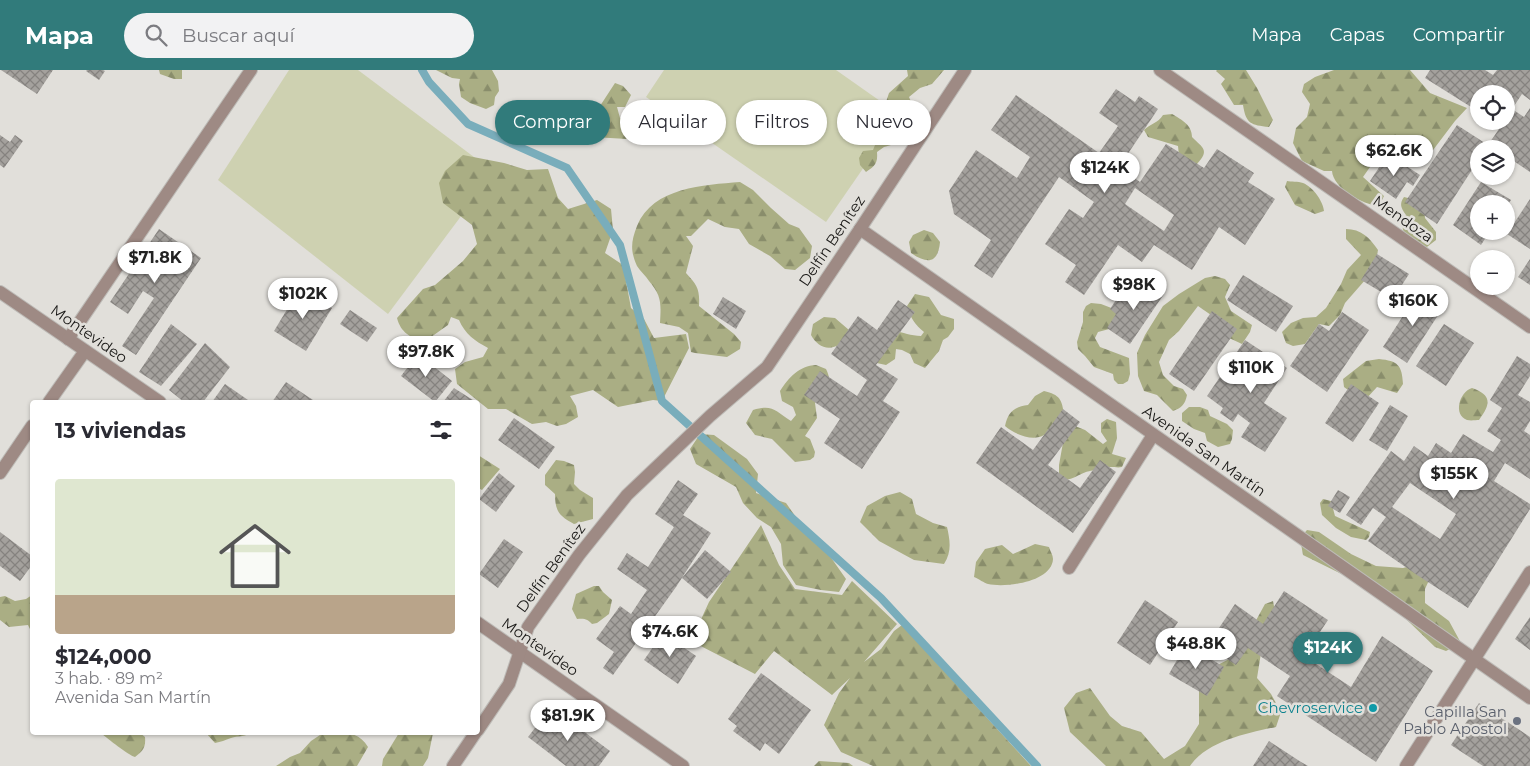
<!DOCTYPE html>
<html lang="es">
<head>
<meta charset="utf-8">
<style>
	:root { --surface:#fff; --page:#f2f2f3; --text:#2b2b33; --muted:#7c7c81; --line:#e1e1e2; --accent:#317b7b }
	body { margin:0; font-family:Montserrat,sans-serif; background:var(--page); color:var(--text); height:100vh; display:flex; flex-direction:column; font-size:19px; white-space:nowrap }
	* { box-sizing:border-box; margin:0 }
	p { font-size:16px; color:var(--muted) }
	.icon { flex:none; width:28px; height:28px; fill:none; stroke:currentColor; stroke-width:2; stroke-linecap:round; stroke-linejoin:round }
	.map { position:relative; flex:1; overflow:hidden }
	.panel { position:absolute; left:30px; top:330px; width:450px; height:335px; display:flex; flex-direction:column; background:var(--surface); border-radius:5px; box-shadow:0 1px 4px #0004 }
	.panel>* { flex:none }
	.banner { position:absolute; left:495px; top:30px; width:475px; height:45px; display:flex; gap:10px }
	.controls { position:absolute; left:1470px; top:15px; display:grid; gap:10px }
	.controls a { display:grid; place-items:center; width:45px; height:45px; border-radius:50%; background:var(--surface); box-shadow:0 1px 4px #0004; font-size:25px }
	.price { position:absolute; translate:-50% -42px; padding:0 11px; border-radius:18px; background:#fff; color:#222; font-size:16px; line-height:32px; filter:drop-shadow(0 1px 2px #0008) }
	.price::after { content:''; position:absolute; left:50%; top:30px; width:15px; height:11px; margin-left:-8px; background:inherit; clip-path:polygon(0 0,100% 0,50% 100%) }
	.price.selected { background:var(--accent); color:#fff }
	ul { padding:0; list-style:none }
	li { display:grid; align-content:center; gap:10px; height:265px; padding:0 25px }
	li+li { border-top:1px solid var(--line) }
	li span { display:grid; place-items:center; height:155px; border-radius:5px; color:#555 }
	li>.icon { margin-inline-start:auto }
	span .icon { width:90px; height:90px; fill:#fffc; stroke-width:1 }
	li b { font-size:21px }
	h2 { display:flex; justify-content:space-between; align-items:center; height:60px; padding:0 25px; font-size:21px }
	.tag { padding:0 18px; border-radius:22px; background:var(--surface); box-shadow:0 1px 4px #0004; font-size:18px; line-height:45px }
	.tag.selected { background:var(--accent); color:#fff }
	header { display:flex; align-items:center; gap:30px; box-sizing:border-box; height:70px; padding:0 25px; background:var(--accent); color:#fff }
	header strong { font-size:24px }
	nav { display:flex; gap:28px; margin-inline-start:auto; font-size:18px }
	.search { width:350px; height:45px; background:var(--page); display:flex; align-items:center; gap:12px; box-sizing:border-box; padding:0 18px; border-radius:28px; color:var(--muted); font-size:19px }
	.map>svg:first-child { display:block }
</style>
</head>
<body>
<header>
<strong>Mapa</strong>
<div class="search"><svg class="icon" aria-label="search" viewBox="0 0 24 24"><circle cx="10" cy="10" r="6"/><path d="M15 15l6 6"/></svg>Buscar aquí</div>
<nav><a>Mapa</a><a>Capas</a><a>Compartir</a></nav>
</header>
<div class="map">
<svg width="1530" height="696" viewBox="0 0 1530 696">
	<defs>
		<pattern id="forest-firs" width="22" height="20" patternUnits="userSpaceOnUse" patternTransform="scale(1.25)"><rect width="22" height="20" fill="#aaae84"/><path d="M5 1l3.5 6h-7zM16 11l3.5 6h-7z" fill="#898d6b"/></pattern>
		<pattern id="building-cross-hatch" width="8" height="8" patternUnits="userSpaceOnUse" patternTransform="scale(1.25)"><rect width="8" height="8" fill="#a4a19d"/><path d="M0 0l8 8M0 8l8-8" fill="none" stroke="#85827f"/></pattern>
	</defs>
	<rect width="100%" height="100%" fill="#e1dfda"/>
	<g fill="#ced1b1">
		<polygon points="289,0 358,0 494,102 388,244 218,110"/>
		<polygon points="664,0 836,0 900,45 826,152 646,27"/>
	</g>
	<g fill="url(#forest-firs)">
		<polygon points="159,0 182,0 182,9 174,9 160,4"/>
		<polygon points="436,0 492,0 498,11 499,21 495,27 494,35 486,39 470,33 461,27 459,14 460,9 452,8"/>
		<path d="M907,0H944L932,14L920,18L909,27L913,36L912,46L891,75L884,77L877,82C878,93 875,96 866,102L860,95L859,88L863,81L873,80L877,70L878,49L884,38L889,23L908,6Z"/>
		<path d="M1217,0H1246L1257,18L1273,50L1269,57C1251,55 1246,54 1243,35H1234L1221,14L1225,9L1216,1Z"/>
		<path d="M1334,0H1410L1430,23L1467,38L1455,51L1427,88L1417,89L1384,77L1363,107L1384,126L1379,136C1363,135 1333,118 1332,101H1324L1302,91L1293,73L1296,58L1307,47L1310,34L1302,22L1304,14L1315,7Z"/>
		<path d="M615,13L623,16L631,25L625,37H617L620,48C627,47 631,50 634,57L632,65L627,69L593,67L588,53L589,38L600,36Z"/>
		<path d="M1172,44C1182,50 1192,55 1192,67C1203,78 1210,80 1197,94L1179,86L1178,76L1148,67L1144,60C1150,54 1158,53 1163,45Z"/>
		<path d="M463,85L504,93L527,100L548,99L558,128L568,139L597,130L611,139L613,160L605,183L623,195L631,238L644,249L654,268L686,264L689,278L662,331L653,330L618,337L593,320L570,326L576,336L578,347L566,354L557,356L546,352L532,354L506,339H488L457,314L455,299L465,292L483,287L488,278C475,271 465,264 459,250L451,247L448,255L424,272C410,267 401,263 397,248L423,219L435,215L463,191L477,174L472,155L443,133L439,113L445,101Z"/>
		<path d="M1287,111C1291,112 1298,111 1303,113C1313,117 1323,131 1324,141L1315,144L1295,135L1285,117Z"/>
		<path d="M740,112L753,120L771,138L789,154L799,158L812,176L810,188L795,200L785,199L770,186L749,174L739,159L725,157L708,149L691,166H686L693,176L686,203C697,215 700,219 699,236L734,264L741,272L740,279L727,287L695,283L691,282L688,263L679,257L660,253C661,234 662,226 649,211C646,206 640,201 637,196C630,180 631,172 637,156C653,117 704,115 740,112Z"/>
		<path d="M1404,127L1412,129L1424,137L1425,148L1436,162V170L1423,180C1410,169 1396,163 1406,145C1401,138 1399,134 1404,127Z"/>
		<path d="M1346,159C1361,159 1370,168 1378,180L1375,195L1366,209L1345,233L1340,245L1329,256L1319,254L1305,274L1293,276L1286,273L1282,262L1291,253L1303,248L1316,247L1326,238L1341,214L1347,200L1361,185L1346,169Z"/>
		<path d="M924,160L933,163L940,172C938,194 927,194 911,183L909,172L913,165Z"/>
		<path d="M1215,206L1225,209L1230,215L1225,227L1231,241L1252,255L1250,262L1242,274L1227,267L1211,245L1198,236L1179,261L1169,270L1159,292L1163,305L1174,316L1183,319L1187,325C1185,334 1182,338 1173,341L1157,325L1144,321L1138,306L1137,283L1145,265L1163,236L1179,224L1205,208Z"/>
		<path d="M915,224L929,227L941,245L954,249V259L948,267L943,270L939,281L925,298L914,293L910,284L902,280L896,279L895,289L886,295L872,292L894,261C903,262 911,266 921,266L924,262C915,255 910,247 907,236Z"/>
		<polygon points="1091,233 1101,234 1114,239 1119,249 1113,258 1098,262 1095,268 1100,277 1129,288 1130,304 1128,311 1123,314 1118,314 1114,310 1113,304 1094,297 1085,286 1078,279 1077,272 1083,252 1083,242 1086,236"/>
		<path d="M824,247L835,248L849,260C846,264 844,271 840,274C828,282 817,276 811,265L813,254Z"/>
		<path d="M1379,289C1398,291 1402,295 1403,314L1397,323L1377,317L1366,329L1359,328L1344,317L1343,309L1366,291Z"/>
		<path d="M816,295L826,299C834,315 825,320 815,333L817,348L805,366L810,369L815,382L814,387L810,390L795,392L772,369L755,365L746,353L753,340C773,334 775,341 791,351L796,345L793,337L782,331L780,321C789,307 799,296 816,295Z"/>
		<path d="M1472,318C1492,325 1491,334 1479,350C1476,350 1471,351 1467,350C1453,345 1459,322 1472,318Z"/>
		<path d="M1044,321C1060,325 1062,329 1064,345C1058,351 1052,361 1044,365C1033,372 1014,364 1005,356C1008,342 1014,337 1028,335L1035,326Z"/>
		<polygon points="1189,337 1200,337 1208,340 1210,346 1227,354 1233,360 1232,369 1230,374 1218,377 1207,371 1205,363 1194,359 1182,351 1182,343"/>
		<path d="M1107,349L1116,352L1117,368L1112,384L1126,388L1122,397C1118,398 1115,397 1110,397C1109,397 1089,401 1086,402C1077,405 1075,409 1064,410L1059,404V395L1064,367L1075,356L1085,360L1103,374L1107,371L1101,362V353Z"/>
		<polygon points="700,364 714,365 747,389 758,404 756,423 786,433 798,450 832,489 846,509 839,522 821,520 796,515 783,495 781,474 771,457 757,448 743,433 736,417 696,394 690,379"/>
		<polygon points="478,385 500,399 482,420 478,418"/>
		<path d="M556,390L564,391L574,395L575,402L574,414L580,420L593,428V449L574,454C559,446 555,441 555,424L545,415V405Z"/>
		<path d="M900,422L912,429L916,444L933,453L947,457C950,470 952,482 944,494L914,490L879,471L860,452L867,436L885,426Z"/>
		<polygon points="1323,429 1331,431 1335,446 1370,462 1369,467 1366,470 1351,467 1336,458 1322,445 1320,433"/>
		<polygon points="761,455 779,495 795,519 842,525 852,511 897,554 864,592 881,579 894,561 902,555 1031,696 873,696 841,682 824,655 839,623 850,608 832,625 774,581 755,604 691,571 709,532"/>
		<polygon points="1307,460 1319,462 1351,484 1376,496 1403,498 1418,494 1430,508 1425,519 1425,533 1449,551 1461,573 1446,581 1435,577 1378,522 1303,485 1300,468"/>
		<path d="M1035,474L1049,477C1050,481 1053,485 1053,489C1052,512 1006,518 988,514C984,513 979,509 974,507L976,492L985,479L1002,475L1013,484Z"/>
		<path d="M594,516H599L603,522L612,530L609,544L597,553L592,554C588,549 584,548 577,549L572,539L576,524Z"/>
		<polygon points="32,525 32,563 28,555 9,557 0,550 0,527 5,526 15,531 26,529"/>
		<path d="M1273,531L1276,546L1261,583L1257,608L1271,624L1281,642L1276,657C1248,663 1207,671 1190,696H1106L1070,662L1064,638L1076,623L1090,618L1110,646L1122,656L1141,662L1164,689L1185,676L1199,654V615L1206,601L1237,585L1265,534Z"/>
		<path d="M101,663H140L145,667C146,677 143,681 135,687C128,685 108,669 101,663Z"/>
		<path d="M206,663H251C241,668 239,665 231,668C225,670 221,672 215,673Z"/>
		<path d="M323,663C340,662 358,660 368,677L357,696H276L290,687L300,683L311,671Z"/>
		<polygon points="399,663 433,663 428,688 423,696 382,696 383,689"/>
		<polygon points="819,691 849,693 853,696 814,696"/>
	</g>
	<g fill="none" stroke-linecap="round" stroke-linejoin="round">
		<polyline stroke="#79adbb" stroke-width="8" points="422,0 429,12 468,54 567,98 620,175 662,331 881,528 1037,696"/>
	</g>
	<g fill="url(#building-cross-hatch)" fill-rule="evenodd">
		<polygon points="1,0 53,0 37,24"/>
		<polygon points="87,0 103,0 105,1 99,10 86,1"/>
		<polygon points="1430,0 1485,0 1493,5 1497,0 1530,0 1530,30 1522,24 1512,39 1524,47 1530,38 1530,102 1506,86 1506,79 1494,79 1488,75 1501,56 1493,51 1506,51 1506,24 1479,24 1479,42 1425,8"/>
		<path d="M1116,19L1135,32L1139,26L1158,39L1119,97L1140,112L1166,74L1204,98L1217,79L1254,103L1248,112L1275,129L1245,175L1219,157L1192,200L1154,175L1142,192L1118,175L1084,225L1065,212L1076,195L1045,174L1069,139L1083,148L1094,132L1059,107L992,208L974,196L991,170L954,144L949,121L976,80L1017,108L1030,87L991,60L1016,25L1099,83L1118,56L1099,43ZM1135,118L1174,145L1164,161L1125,134Z"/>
		<polygon points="1457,55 1488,75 1486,79 1479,79 1479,89 1437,154 1405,132"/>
		<polygon points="0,65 10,72 15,65 23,71 4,98 0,95"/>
		<polygon points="1388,84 1420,105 1413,116 1407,112 1396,129 1370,111"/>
		<polygon points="1481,112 1511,130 1506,137 1506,134 1479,134 1479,161 1490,161 1481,175 1453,155"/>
		<polygon points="1530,129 1530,179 1507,164"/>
		<polygon points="159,159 201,188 136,285 122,276 154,228 143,221 128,244 110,232"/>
		<polygon points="1377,184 1409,204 1393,229 1361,210"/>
		<polygon points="1530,189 1530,215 1518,207"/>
		<polygon points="1243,205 1293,236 1276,262 1227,230"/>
		<polygon points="1140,208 1164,224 1130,274 1107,258 1116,244 1110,239 1118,227 1125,231"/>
		<polygon points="300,218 332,238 306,281 274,261"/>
		<polygon points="1419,221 1444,236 1407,293 1383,277"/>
		<polygon points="723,227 746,241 736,259 713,244"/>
		<polygon points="898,230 915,242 876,295 898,309 883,331 900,342 862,399 824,373 840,349 804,325 820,301 857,326 867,310 831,284 858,246 877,260"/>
		<polygon points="350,240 377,258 367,272 340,254"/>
		<polygon points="1212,241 1237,259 1194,321 1169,304"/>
		<polygon points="1342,242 1369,260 1327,322 1290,296 1319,254 1329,261"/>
		<polygon points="171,254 197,274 161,316 139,302"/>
		<polygon points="1444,254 1474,273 1446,316 1416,296"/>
		<polygon points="1245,270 1287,298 1264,333 1287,348 1265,382 1241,367 1250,353 1238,344 1233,352 1220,343 1223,338 1207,326"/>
		<polygon points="205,273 230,297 203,332 184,332 169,320"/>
		<polygon points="418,284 452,311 435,332 401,306"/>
		<path d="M1517,286L1530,294V306L1518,325L1530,332V351L1524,361L1530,365V409L1505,393L1494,411L1530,434V439L1468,538L1417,505L1368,471L1386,447L1373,438L1361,455L1346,445L1391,381L1404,391L1414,376L1428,386L1436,373L1451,383L1463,364L1493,382L1501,370L1487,361L1502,338L1490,330ZM1410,413L1456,444L1440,469L1392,437Z"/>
		<polygon points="286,312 316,332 272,332"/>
		<polygon points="225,314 248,330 246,332 212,332"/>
		<polygon points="1351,314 1379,333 1353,372 1325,353"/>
		<polygon points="454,318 476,332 443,332"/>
		<polygon points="1390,335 1408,346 1387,381 1369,370"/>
		<polygon points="1063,339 1080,352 1048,395 1080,418 1100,390 1116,402 1073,463 976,393 1001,357 1033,380"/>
		<polygon points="514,348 555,377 539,399 498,370"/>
		<polygon points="499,403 515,416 496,442 479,429"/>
		<polygon points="678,410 698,424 683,445 711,463 676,517 613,605 603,598 614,582 596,569 620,536 631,544 647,520 617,499 627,483 648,497 674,457 655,444"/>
		<polygon points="1338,420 1350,427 1340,443 1328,436"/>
		<polygon points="0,462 32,486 32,495 20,511 0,496"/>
		<polygon points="504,469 523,482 498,518 479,504"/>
		<polygon points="705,480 731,502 707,529 682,508"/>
		<polygon points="1284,521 1328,550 1304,586 1351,617 1382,566 1433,601 1376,692 1277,626 1290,606 1248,578 1236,595 1207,576 1235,534 1263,554"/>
		<polygon points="1145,530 1178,552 1150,595 1117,573"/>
		<polygon points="1530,547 1530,580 1515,569"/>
		<polygon points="663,563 696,586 678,614 644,590"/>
		<polygon points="1186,574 1224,597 1207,626 1169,604"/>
		<polygon points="761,603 811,640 779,684 765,673 760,681 733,661 737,656 728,649"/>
		<polygon points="1479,633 1530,667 1530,696 1483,696 1451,675"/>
		<polygon points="551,637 610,681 599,696 566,696 528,667"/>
		<polygon points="1269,671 1301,692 1308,696 1253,696"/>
	</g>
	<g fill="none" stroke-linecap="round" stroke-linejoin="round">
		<defs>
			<polyline id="service" points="1069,498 1153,365"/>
			<g id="minor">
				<polyline points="1160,0 1530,257"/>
				<polyline points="860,159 1530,628"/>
				<polyline points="0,222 160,332"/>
				<polyline points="68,269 251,0"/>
				<polyline points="49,332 85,281"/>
				<polyline points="0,403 32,356"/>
				<polyline points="478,553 683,696"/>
				<polyline points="478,660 509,614 528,557 579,485 627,425 710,346 767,297 860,159 965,0"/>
				<polyline points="453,696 476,662"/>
				<polyline points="1406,696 1530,502"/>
			</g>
		</defs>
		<use href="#service" stroke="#bdbbb7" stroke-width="14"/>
		<use href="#minor" stroke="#bdbbb7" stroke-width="14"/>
		<use href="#service" stroke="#9e8a84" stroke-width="12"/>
		<use href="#minor" stroke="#9e8a84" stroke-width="12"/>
	</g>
	<circle fill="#0f9aa8" stroke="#e1dfda" stroke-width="2" cx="1373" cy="638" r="5"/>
	<circle fill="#6b7280" stroke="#e1dfda" stroke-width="2" cx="1517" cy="651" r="5"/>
	<g text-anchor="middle" stroke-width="5" stroke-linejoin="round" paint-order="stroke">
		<g font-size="15" fill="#181715" stroke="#e1dfda">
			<text transform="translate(1403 149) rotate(35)" y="5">Mendoza</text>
			<text transform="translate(832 171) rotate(-56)" y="5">Delfín Benítez</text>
			<text transform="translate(89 264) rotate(35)" y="5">Montevideo</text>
			<text transform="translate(1204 381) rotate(35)" y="5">Avenida San Martín</text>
			<text transform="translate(551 498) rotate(-54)" y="5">Delfín Benítez</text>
			<text transform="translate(540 577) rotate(35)" y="5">Montevideo</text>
		</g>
		<g font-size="15" fill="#0d838f" stroke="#e1dfda" text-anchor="end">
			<text x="1363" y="643">Chevroservice</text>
		</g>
		<g font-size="15" fill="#5b616d" stroke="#e1dfda" text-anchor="end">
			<text x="1507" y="647">Capilla San<tspan x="1507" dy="17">Pablo Apostol</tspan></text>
		</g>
	</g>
</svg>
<div class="controls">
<a><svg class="icon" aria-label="locate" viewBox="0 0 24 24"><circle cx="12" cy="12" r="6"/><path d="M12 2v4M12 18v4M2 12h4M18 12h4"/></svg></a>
<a><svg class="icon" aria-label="layers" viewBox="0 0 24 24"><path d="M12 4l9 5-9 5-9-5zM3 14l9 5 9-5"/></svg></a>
<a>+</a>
<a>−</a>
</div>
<b class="price" style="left:1394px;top:107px">$62.6K</b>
<b class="price" style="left:1105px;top:124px">$124K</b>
<b class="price" style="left:155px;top:214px">$71.8K</b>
<b class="price" style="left:1134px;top:241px">$98K</b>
<b class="price" style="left:303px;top:250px">$102K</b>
<b class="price" style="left:1413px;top:257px">$160K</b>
<b class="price" style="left:426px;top:308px">$97.8K</b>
<b class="price" style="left:1251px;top:324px">$110K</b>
<b class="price" style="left:1454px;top:430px">$155K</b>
<b class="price" style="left:670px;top:588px">$74.6K</b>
<b class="price" style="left:1196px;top:600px">$48.8K</b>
<b class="price selected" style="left:1328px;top:604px">$124K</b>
<b class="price" style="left:568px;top:672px">$81.9K</b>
<div class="banner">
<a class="tag selected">Comprar</a>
<a class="tag">Alquilar</a>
<a class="tag">Filtros</a>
<a class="tag">Nuevo</a>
</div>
<section class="panel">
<h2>13 viviendas<svg class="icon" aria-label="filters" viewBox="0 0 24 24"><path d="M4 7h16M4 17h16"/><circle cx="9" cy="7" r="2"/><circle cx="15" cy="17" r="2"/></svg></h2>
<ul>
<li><span style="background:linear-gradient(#dfe7d0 75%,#b9a48a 0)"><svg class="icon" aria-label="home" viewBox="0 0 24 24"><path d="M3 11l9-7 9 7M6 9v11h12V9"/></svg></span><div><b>$124,000</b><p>3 hab. · 89 m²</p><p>Avenida San Martín</p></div></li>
</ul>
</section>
</div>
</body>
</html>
